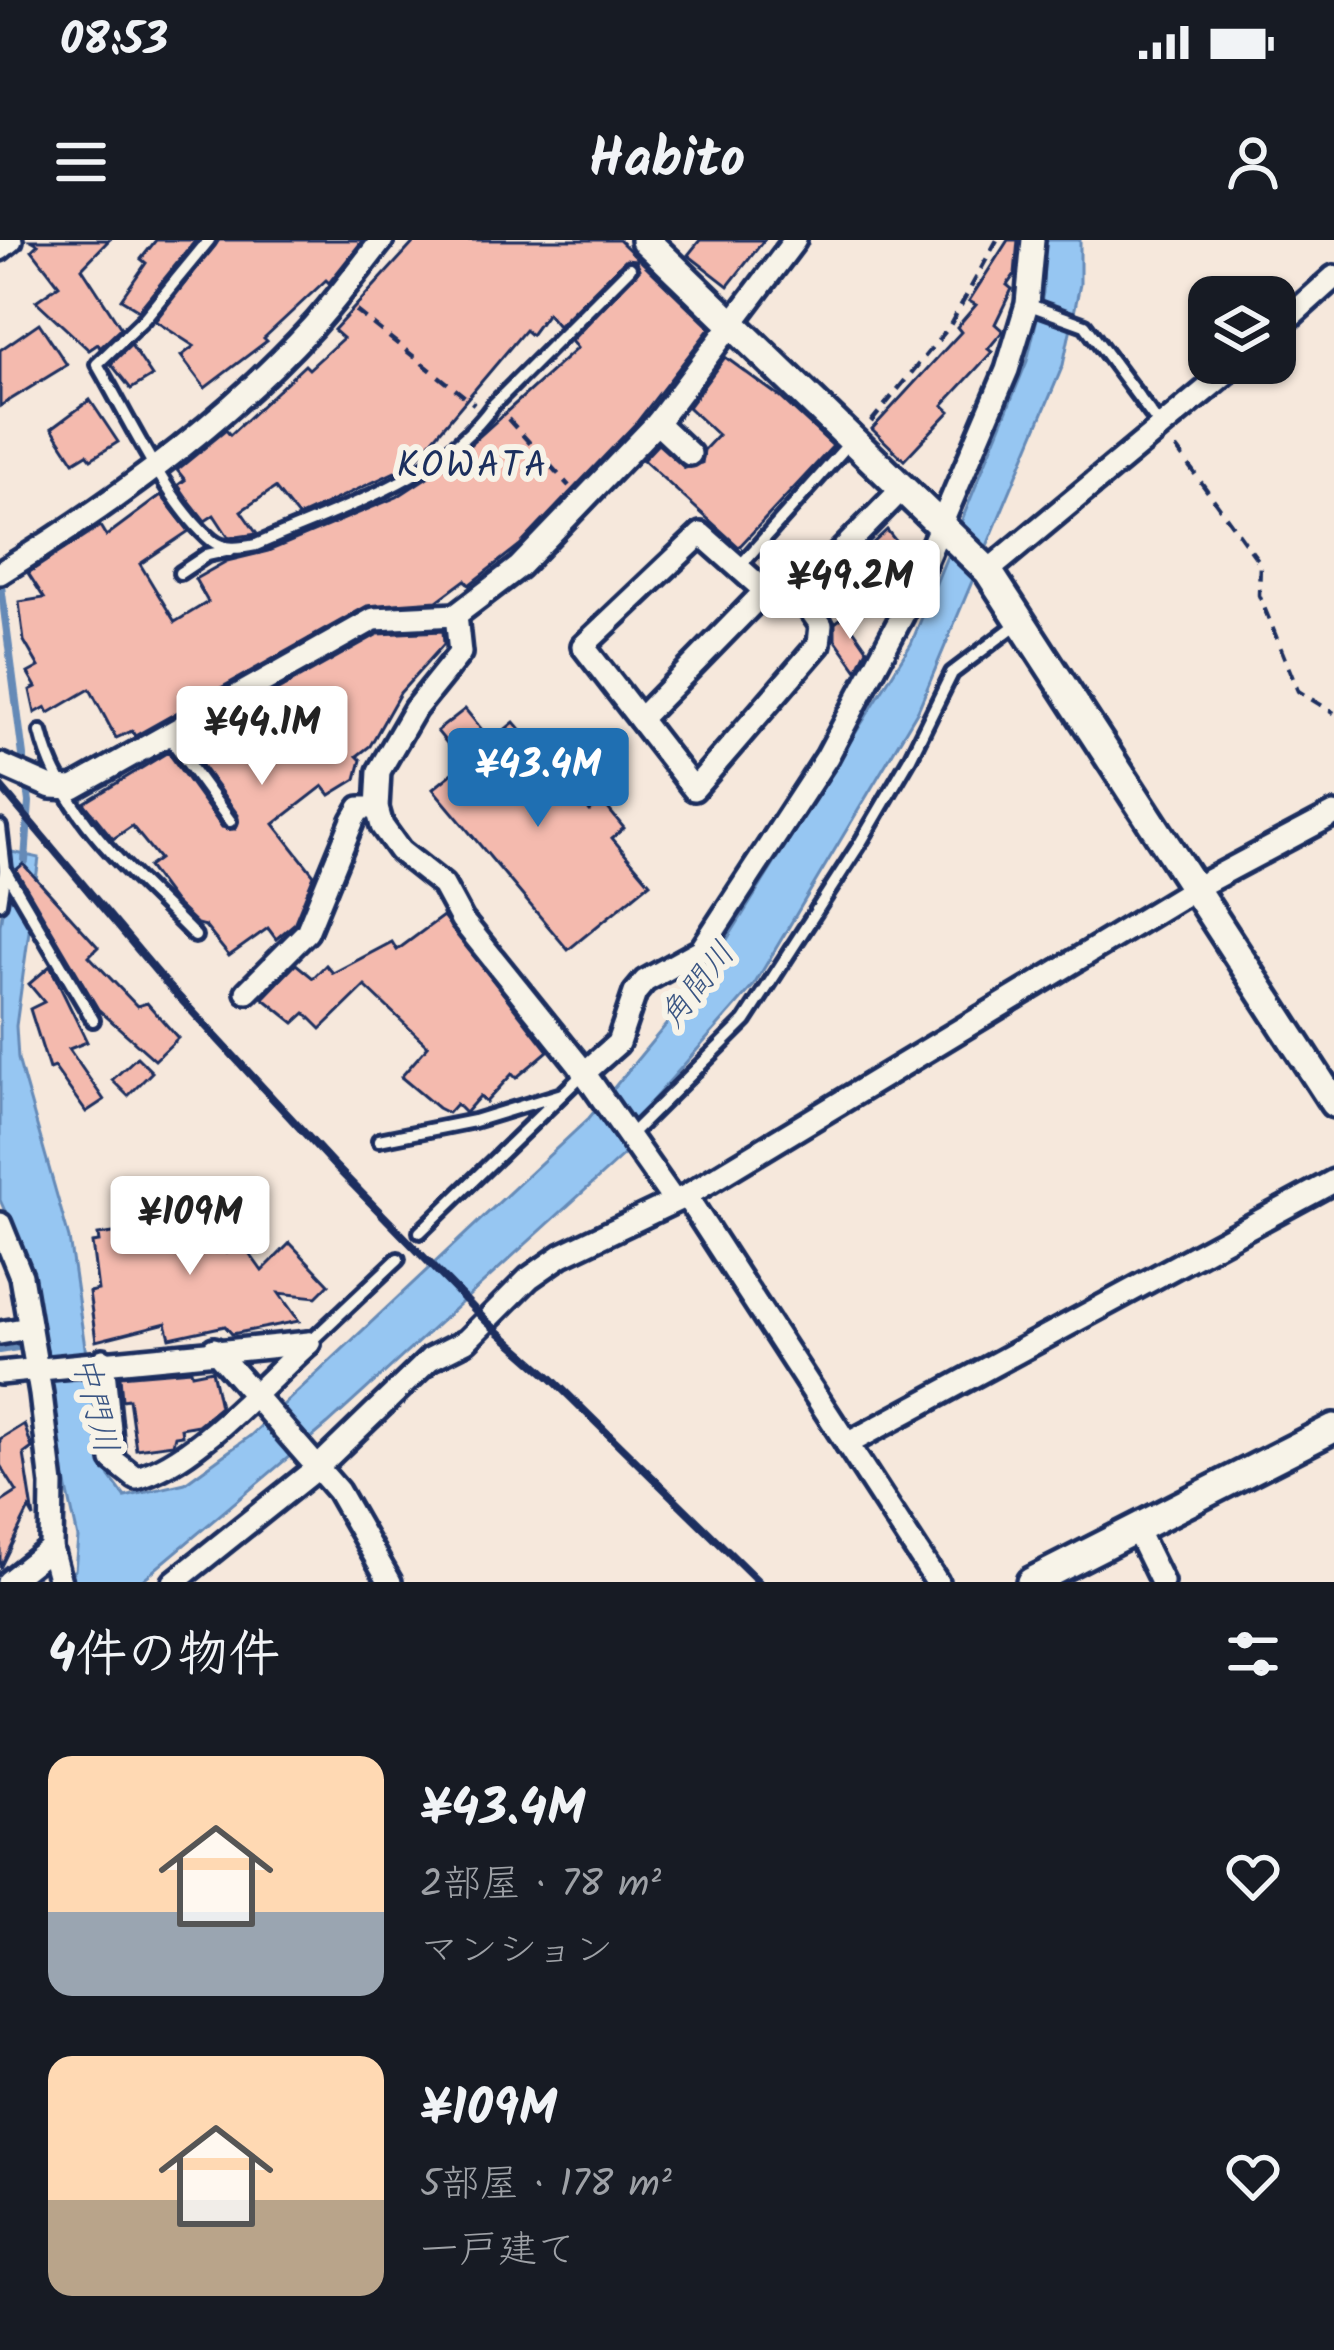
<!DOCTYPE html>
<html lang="ja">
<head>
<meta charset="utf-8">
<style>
	:root { --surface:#171b24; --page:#242831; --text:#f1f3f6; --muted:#9ea1a6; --accent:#1f6fb2 }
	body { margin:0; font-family:Kalam,"Klee One",sans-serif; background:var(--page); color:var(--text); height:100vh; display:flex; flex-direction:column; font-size:45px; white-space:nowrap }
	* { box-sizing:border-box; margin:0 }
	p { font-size:39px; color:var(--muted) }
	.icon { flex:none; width:66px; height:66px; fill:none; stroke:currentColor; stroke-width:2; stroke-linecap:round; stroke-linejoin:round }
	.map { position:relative; height:1342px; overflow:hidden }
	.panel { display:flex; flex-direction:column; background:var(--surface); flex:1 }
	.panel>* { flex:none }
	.buttons { position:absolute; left:1188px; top:36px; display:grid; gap:24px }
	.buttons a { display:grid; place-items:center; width:108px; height:108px; border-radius:24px; background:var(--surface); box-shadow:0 3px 9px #0004; font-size:60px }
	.price { position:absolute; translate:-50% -102px; padding:0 27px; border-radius:12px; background:#fff; color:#222; font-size:39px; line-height:78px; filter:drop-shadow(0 3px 6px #0008) }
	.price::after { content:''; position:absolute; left:50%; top:72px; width:36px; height:27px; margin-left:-18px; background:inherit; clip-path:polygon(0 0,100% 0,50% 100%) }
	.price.selected { background:var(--accent); color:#fff }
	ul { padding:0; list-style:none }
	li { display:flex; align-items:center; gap:36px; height:300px; padding:0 48px }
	li span { display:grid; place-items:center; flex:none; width:336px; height:240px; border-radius:24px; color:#555 }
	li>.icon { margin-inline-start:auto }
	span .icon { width:144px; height:144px; fill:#fffc; stroke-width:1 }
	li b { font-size:51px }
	h2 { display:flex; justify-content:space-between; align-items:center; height:144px; padding:0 48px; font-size:51px }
	.status { display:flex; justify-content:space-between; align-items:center; height:84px; padding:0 60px; background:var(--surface); direction:ltr }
	.status svg { height:33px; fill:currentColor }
	header { display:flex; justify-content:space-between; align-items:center; height:156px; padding:0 48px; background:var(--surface); font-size:54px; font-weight:800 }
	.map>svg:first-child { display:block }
</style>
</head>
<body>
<div class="status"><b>08:53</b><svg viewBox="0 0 49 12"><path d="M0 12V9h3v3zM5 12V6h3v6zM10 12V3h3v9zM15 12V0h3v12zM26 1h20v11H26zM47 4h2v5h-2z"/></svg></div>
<header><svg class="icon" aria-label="menu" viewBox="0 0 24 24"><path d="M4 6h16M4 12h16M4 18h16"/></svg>Habito<svg class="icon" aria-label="person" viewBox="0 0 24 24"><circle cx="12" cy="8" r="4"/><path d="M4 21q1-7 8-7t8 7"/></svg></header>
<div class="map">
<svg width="1334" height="1342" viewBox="0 0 1334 1342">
	<rect width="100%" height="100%" fill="#f6e8dc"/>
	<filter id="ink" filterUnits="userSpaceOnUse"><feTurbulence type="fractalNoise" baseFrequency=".00833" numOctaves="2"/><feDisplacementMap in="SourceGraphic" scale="24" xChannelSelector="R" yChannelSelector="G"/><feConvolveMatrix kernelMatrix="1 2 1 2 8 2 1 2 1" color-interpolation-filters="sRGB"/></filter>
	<g filter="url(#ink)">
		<polygon fill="#96c6f2" stroke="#658ab7" stroke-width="3" points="1044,0 1080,0 1080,44 1063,125 918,470 754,745 624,893 618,903 627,912 328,1184 140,1342 61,1342 75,1330 78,1298 59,1212 34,1036 0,960 0,685 12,612 39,618 16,786 18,819 69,998 100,1210 110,1237 125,1257 185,1243 250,1196 589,878 698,746 911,404 1027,121 1043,53"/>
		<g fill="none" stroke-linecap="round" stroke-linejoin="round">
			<g stroke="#658ab7" stroke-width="8">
				<polyline points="0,338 29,562 25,621"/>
				<polyline points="0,1110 29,1105"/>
			</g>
		</g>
		<g fill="#f4baae" stroke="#1b2f5e" stroke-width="3">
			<polygon points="31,0 109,0 82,28 121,88 100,108 98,104 89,110 36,61 59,45 32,10 38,4"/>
			<polygon points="156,0 196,0 139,70 121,59 146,23 141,19"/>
			<polygon points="219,0 363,0 329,43 326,40 264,98 267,101 205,148 181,116 194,106 155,81"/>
			<polygon points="416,0 619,0 710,88 638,181 520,305 469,345 465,340 437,361 367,366 135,496 132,491 116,498 90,449 49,473 46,467 35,473 30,450 36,447 28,433 39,427 24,401 19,362 44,358 28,333 100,286 106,296 161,255 189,291 140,324 175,382 208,362 195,339 227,321 268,311 397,257 452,221 577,108 571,101 640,29 636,20 626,19 558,86 547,73 531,95 525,90 412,224 298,277 275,248 241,271 257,294 229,298 214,275 205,281 187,258 178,245 185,240 177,230 226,190 230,195 305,125 309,129 343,98 334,90"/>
			<polygon points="700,0 764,0 728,46 688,15"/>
			<polygon points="1008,0 1018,0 1015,34 1007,45 1012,49 995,84 1003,91 988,109 992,112 943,165 950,171 904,220 872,189 961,92 957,87 976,65 969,61"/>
			<polygon points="39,83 67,125 0,166 0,110"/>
			<polygon points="131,105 152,136 131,149 111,124"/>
			<polygon points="725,117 780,157 833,206 739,307 643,220 658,204 685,228 702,223 704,210 718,195 688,167"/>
			<polygon points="90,160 118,202 91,219 87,214 74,222 52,188"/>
			<polygon points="887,290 910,319 901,341 859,375 832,342"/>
			<polygon points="844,376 867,409 857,430 835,399 835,383"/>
			<polygon points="443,391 444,404 400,453 370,506 357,516 361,520 356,539 330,555 323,546 274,584 314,635 294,684 276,699 268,688 229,716 205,686 197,684 174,662 148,627 159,619 132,586 113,599 84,563 168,512 222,587 235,589 238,575 185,502 378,394"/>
			<polygon points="465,469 491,501 514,482 590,571 602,561 624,588 612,598 650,643 568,710 433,549 464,524 437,491"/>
			<polygon points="23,624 98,707 89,716 137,766 147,763 178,798 155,820 98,769 16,630"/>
			<polygon points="443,676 548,811 516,838 512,834 486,862 480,856 465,873 456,864 448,873 438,868 401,837 428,806 365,746 321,789 305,773 294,783 263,758 296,724 313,738 326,725 333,733 392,702 397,710"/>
			<polygon points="50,726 87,802 69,809 104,860 86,872 54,827 49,829 30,769 44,762 29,744"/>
			<polygon points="137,817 152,832 128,856 112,840"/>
			<polygon points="166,944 227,1013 242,1003 262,1031 290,1003 329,1044 316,1057 279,1053 299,1081 232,1094 225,1086 170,1098 166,1083 96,1101 89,1052 98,1050 92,1003 99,1002 98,995 151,988 136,970"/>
			<polygon points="191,1130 192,1134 212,1130 220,1167 198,1185 181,1188 182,1195 175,1196 173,1204 136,1209 129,1159 122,1160 120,1136"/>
			<polygon points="24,1184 32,1208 24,1214 34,1278 29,1269 0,1328 0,1263 17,1252 0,1225 0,1199"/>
		</g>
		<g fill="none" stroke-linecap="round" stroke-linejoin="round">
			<defs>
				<g id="service">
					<path d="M209,0L144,79L97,124C126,173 168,264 211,300C224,311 241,308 256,305C337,269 442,239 494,164L630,28"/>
					<polyline points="1027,64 1085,85 1161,187"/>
					<polyline points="739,327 852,200"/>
					<polyline points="180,333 207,315 230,310"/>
					<path d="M41,492C62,579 135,634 195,696"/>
					<polyline points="169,497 230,581"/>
					<polyline points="0,587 5,630 93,780"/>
					<polyline points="0,663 5,630"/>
					<polyline points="630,895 745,781 859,605 910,518 952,433 1021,381"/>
					<polyline points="379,900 474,881 562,854"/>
					<polyline points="420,992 583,834"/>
					<polyline points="309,1103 398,1019"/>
				</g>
				<g id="minor">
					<polyline points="0,9 11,0"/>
					<polyline points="1275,90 1334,37"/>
					<polyline points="657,183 690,214"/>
					<polyline points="988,331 1238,123"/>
					<path d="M0,333C111,265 224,183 312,87C337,59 359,29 382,0"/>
					<polyline points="799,354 821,385 819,404 694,549 583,406 701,294 765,351 799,354 903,248"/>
					<polyline points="456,375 460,413 415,469 379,531 377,568 382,586 400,611 443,645 462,680 578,824 674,961"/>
					<polyline points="640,479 765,351"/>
					<polyline points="1,525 51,547 73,548 374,379 456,375 519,327 657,183 795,0"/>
					<polyline points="247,752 307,692 353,580 360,568 377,568"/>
					<polyline points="583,834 618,803 635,753 645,741 701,710 827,517 902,376 1007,130 1027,64 1033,0"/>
					<polyline points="686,956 937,1342"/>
					<polyline points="0,984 21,1036 41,1154 52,1245 51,1308 60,1342"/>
					<polyline points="0,1093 29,1088"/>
					<polyline points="214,1109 338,1251 390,1342"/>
					<path d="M103,1120L113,1220L136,1238C195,1223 263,1144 309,1103"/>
					<polyline points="0,1133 309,1103"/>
					<polyline points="847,1204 1334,941"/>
					<polyline points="1135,1287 1162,1342"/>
					<polyline points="8,1342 51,1308"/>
					<polyline points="174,1342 318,1227 430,1119 466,1101 529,1038 562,1015 686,956 1195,648 1334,574"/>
				</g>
				<g id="tertiary">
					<polyline points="645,0 988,331 1334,863"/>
					<polyline points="1031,1342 1334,1188"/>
				</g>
			</defs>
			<use href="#service" stroke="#1b2f5e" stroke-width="20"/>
			<use href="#minor" stroke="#1b2f5e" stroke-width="30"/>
			<use href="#tertiary" stroke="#1b2f5e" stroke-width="36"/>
			<g stroke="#1b2f5e" stroke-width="4.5" stroke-dasharray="12 9" stroke-linecap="butt">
				<polyline points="356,71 474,164"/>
				<polyline points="508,179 569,246"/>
				<polyline points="871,182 949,87 997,0"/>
				<polyline points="1176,208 1260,323 1259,355 1298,451 1334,473"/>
			</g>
			<use href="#service" stroke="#f7f3e8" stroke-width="10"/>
			<use href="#minor" stroke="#f7f3e8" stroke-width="21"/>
			<use href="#tertiary" stroke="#f7f3e8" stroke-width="27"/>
			<polyline stroke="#1b2f5e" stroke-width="8" points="0,546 167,744 335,926 486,1081 551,1138 759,1342"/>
		</g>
	</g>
	<g text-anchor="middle" stroke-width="12" stroke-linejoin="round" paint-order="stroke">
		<g font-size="33" font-style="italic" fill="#3a5583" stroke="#f7f3e8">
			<text transform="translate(696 744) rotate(-52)" y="12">角間川</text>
			<text transform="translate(97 1164) rotate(76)" y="12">中門川</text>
		</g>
		<g font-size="36" letter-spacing="3" fill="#1b2f5e" stroke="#f7f3e8">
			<text x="473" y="237">KOWATA</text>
		</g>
	</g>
</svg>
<div class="buttons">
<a><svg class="icon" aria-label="layers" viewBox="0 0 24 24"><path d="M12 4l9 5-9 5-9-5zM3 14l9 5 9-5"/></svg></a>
</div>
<b class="price" style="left:850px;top:402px">¥49.2M</b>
<b class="price" style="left:262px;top:548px">¥44.1M</b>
<b class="price selected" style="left:538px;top:590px">¥43.4M</b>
<b class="price" style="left:190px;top:1038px">¥109M</b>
</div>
<section class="panel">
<h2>4件の物件<svg class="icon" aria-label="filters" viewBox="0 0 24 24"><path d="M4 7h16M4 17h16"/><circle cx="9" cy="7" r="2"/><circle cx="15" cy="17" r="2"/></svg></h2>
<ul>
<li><span style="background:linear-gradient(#ffd9b3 65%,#9aa5b1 0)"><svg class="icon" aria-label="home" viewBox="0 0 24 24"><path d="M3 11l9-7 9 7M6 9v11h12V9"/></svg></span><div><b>¥43.4M</b><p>2部屋 · 78 m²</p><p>マンション</p></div><svg class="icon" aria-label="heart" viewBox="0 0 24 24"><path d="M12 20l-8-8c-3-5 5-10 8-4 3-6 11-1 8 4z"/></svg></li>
<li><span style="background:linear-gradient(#ffd9b3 60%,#b9a48a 0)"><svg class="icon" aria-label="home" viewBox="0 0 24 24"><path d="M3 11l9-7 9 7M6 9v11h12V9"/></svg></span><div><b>¥109M</b><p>5部屋 · 178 m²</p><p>一戸建て</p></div><svg class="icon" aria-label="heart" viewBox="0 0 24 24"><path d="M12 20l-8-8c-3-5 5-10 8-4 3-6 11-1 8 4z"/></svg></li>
</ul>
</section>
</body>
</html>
